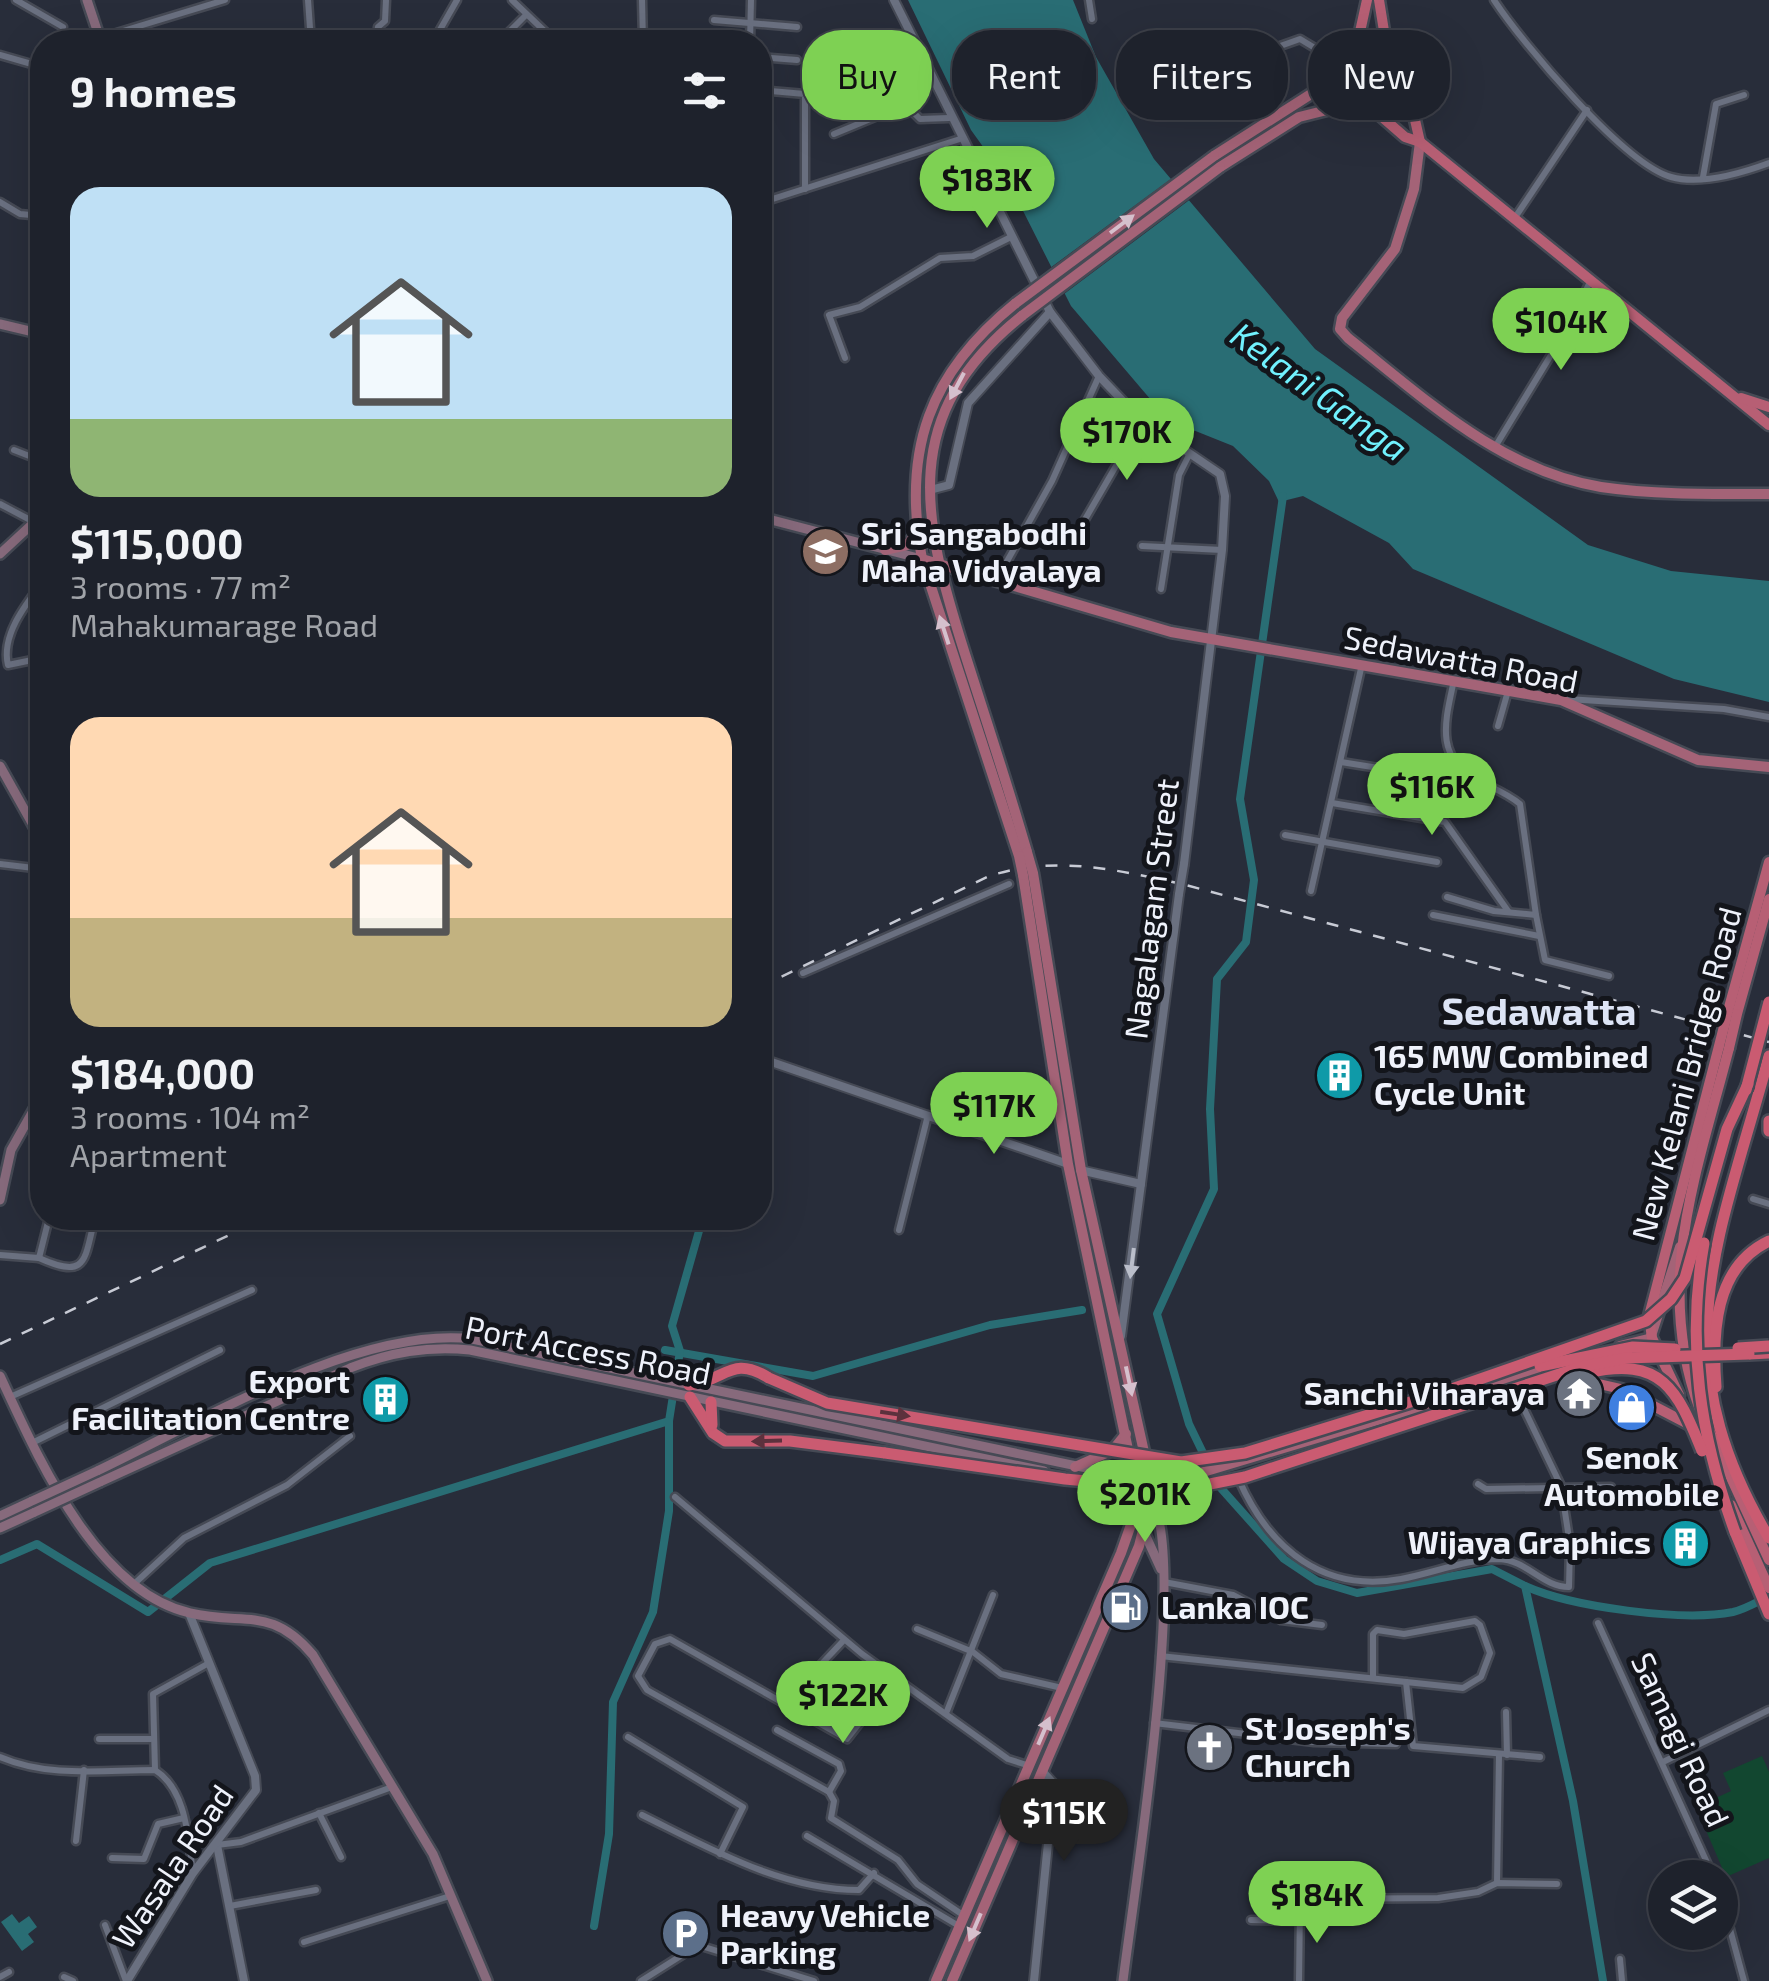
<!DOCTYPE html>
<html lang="en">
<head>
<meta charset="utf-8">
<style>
	:root { --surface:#1e222c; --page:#2b2f38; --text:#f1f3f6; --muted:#a1a4a9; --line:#3c3f48; --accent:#7ed153 }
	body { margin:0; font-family:"Exo 2",sans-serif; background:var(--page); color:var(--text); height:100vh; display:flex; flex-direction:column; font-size:38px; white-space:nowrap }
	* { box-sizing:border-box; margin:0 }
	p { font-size:32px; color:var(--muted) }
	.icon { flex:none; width:55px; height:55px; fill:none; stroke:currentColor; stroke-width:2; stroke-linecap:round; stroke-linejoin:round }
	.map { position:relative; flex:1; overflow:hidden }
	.sheet { position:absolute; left:30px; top:30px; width:742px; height:1200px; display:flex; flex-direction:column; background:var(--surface); border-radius:40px; box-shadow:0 10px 40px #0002,0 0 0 2px var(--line) }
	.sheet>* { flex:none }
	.hud { position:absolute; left:802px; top:30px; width:815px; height:90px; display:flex; gap:20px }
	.fabs { position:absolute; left:1648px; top:1860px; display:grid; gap:20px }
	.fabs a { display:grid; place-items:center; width:90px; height:90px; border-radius:50%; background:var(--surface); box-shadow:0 10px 40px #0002,0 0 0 2px var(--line); font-size:50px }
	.price { position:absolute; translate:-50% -85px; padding:0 22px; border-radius:35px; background:var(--accent); color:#111; font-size:32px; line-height:65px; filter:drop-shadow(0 2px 5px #0008) }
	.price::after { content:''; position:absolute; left:50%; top:60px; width:30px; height:22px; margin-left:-15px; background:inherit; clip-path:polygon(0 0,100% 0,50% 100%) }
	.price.on { background:#222; color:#fff }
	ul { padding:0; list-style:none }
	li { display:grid; align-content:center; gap:20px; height:530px; padding:0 40px }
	li span { display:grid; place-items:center; height:310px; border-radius:30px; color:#555 }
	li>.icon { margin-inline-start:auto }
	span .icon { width:180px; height:180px; fill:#fffc; stroke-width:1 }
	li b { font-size:42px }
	h2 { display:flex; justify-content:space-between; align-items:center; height:120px; padding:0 40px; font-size:42px }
	.tag { padding:0 35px; border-radius:40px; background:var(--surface); box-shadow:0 10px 40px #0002,0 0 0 2px var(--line); font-size:35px; line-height:90px }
	.tag.on { background:var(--accent); color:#111 }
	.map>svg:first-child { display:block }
</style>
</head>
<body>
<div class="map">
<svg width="1769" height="1981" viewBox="0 0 1769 1981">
	<rect width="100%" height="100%" fill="#282d3a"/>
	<polygon fill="#124730" points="1762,1756 1769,1772 1769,1858 1726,1877 1696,1807 1731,1791 1723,1773"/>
	<g fill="#296d74">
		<polygon points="908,0 1073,0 1096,57 1154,159 1315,349 1588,545 1671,571 1769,581 1769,702 1674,679 1413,569 1389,543 1303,496 1279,502 1269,481 1233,446 1193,430 1151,400 1071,306 1009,183 971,130"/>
		<polygon points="12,1914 19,1923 29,1916 37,1927 28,1934 34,1942 22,1951 1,1922"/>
	</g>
	<polygon fill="#282d3a" points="1175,176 1192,198 1060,297 1046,271"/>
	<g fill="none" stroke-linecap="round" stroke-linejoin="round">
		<g stroke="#296d74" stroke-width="8">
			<polyline points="1283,496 1240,799 1254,880 1246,942 1217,979 1210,1109 1214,1189 1157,1314 1189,1424 1219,1486 1284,1559 1317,1581 1357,1593 1492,1569 1525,1586 1573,1801 1603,1981"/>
			<polyline points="665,1350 813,1376 990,1325 1082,1310"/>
			<polyline points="669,1421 680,1351 672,1326 699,1231 694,1218"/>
			<polyline points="0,1560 37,1544 148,1612 210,1563 669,1421 669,1511 653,1612 613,1702 609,1834 594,1926"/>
			<path d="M1525,1586C1571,1607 1683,1622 1733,1612C1746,1609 1757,1602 1769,1596"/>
		</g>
		<defs>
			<g id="minor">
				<polyline points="16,0 63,27"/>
				<polyline points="308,0 311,42"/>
				<polyline points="512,0 556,42"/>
				<polyline points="642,0 643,42"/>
				<polyline points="1089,0 1092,19"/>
				<path d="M1494,0C1522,43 1624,164 1671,177C1700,185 1742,173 1769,163"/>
				<polyline points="714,20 797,27"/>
				<polyline points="100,38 225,0"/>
				<polyline points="376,42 378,27 385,21 386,0"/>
				<polyline points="433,42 457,0"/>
				<polyline points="499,42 526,15"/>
				<polyline points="750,42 751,0"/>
				<polyline points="886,50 914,113 920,119 949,118"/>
				<polyline points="0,55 42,67"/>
				<polyline points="760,57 797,60"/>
				<polyline points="760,90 805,94 805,189"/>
				<polyline points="1133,99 1207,63 1222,58 1241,60 1300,39 1348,68"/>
				<polyline points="834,134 909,103"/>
				<polyline points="1703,177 1716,104 1744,95"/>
				<polyline points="0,202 20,214 42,216"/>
				<polyline points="760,203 960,139"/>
				<polyline points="1514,219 1587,110"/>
				<polyline points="845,358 829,315 860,307 940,258 973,256 1011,237"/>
				<polyline points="1495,447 1565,332 1591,280"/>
				<polyline points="14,450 42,461"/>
				<polyline points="0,504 34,522"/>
				<polyline points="1080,528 1142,421"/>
				<polyline points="1142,546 1222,550"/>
				<polyline points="996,581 1052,481 1099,376"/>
				<path d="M42,583C25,605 1,636 8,665L42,658"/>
				<polyline points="1161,589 1179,475 1189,455"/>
				<polyline points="1567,699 1724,709 1769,717"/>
				<polyline points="1498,726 1508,691"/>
				<polyline points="1341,762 1429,776"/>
				<polyline points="1332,803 1445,822 1508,911"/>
				<polyline points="1285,835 1437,862"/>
				<polyline points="0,864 42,869"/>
				<polyline points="1311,891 1362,664"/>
				<path d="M1447,897L1494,911L1536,915L1520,804C1508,794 1493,788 1479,781C1434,758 1445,722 1454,680"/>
				<polyline points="1433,915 1539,936"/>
				<polyline points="1536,915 1545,960 1609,976"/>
				<polyline points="803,973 1009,884"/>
				<polyline points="1753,1199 1769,1204"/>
				<polyline points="899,1230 928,1115"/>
				<polyline points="0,1255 39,1258 49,1218"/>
				<path d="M39,1258C88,1280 84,1260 95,1218"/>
				<polyline points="10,1397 252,1290"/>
				<polyline points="32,1443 220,1350"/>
				<path d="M1239,1480C1270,1550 1324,1593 1401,1579C1434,1573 1466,1559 1499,1559C1527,1560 1542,1587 1569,1587L1570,1545L1561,1486L1514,1388"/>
				<polyline points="1478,1484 1486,1489 1611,1487"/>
				<polyline points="675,1497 862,1654 1008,1759 1030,1766"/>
				<polyline points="1164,1582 1233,1595 1281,1620 1322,1625"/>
				<polyline points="134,1584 184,1538 287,1485 350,1436"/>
				<polyline points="1598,1623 1714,1878"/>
				<polyline points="917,1629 973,1652 1001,1674 1062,1688"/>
				<polyline points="1160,1656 1463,1688 1481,1677 1490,1653 1480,1625 1475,1621 1404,1634 1377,1630 1373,1634 1373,1676"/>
				<polyline points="895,1678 847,1739 670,1639 655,1644 638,1676 647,1690 829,1792 834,1801 831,1818 898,1860 917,1884 963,1915"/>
				<polyline points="1406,1682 1413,1746 1540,1757"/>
				<polyline points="799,1688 844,1640"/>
				<polyline points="947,1711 993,1595"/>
				<polyline points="1506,1712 1507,1755"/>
				<polyline points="1154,1723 1314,1742 1396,1744"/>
				<polyline points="777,1730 839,1764 841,1771 829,1792"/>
				<polyline points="628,1737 743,1807 720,1854"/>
				<polyline points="99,1739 151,1739"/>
				<path d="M0,1757C49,1778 103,1770 155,1770C187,1790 188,1839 193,1873"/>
				<polyline points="1665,1761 1769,1710"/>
				<polyline points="155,1770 153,1694 209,1663"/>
				<polyline points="319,1813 341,1857"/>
				<path d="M642,1815C709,1848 782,1890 859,1890L874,1873"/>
				<polyline points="807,1836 959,1926"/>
				<polyline points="76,1841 84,1770"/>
				<polyline points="217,1845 241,1842 392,1787"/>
				<polyline points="112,1858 144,1859 158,1824 184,1818"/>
				<polyline points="1497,1883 1499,1755"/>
				<polyline points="1720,1892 1744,1981"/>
				<polyline points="230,1906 316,1890"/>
				<polyline points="1251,1920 1299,1921"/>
				<polyline points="105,1925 126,1981"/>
				<polyline points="304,1942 450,1896"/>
				<polyline points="1620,1959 1622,1981"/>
				<polyline points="0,1977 9,1972"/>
				<polyline points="64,1977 73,1981"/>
				<polyline points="641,1981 698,1945 814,1981"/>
				<polyline points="1299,1981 1300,1906 1309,1899 1438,1898 1478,1892 1497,1883 1557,1884"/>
			</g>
			<g id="tertiary">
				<polyline points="894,0 1050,312 1099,376 1142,421 1220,474 1225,496 1222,550 1184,864"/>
				<polyline points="930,490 949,485 968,403 1050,312"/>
				<polyline points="760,1058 1068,1164"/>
				<polyline points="1080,1170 1141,1184"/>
				<polyline points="1121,1336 1179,894"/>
				<polyline points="217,1845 244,1981"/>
				<polyline points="127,1981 193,1873 256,1790 255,1776 189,1613"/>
				<polyline points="1034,1981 1054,1784 1042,1771"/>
			</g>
			<g id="secondary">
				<polyline points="87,0 101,42"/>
				<polyline points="0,324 42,334"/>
				<polyline points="760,517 922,559"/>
				<polyline points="0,554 42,515"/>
				<polyline points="0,766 42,841"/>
				<polyline points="0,1200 11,1150 42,1095"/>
				<path d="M0,1376C37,1455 95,1591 190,1613C244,1626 271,1605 313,1655L433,1854L487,1981"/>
				<path d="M97,1471C200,1422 359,1326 472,1339L1134,1478"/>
				<path d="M100,1482L350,1368C391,1352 427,1346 470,1350L1044,1471"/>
				<polyline points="0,1516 32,1501"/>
				<polyline points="0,1528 35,1512"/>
				<polyline points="1144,1532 1161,1569"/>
				<path d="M1123,1981C1133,1898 1189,1555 1151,1499"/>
			</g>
			<g id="primary">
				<path d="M1420,142L1414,189L1395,249L1342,318L1340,329L1348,338C1424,398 1501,471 1601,487C1655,495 1714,494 1769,494"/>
				<polyline points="1214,156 1347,71"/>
				<polyline points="1220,167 1299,117 1359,102"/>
				<path d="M1016,303C929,373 902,450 922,559L1019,856"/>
				<path d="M1023,315C897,415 922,518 965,654C986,720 1008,786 1027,852"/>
				<polyline points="885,550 907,545 917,533"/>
				<polyline points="922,559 1171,632 1561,700 1698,760 1769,767"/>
				<polyline points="1650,1339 1680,1247"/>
				<polyline points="1620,1346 1652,1338"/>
				<polyline points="1075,1467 1113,1450 1126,1434"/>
				<polyline points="1145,1479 1183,1478 1551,1368"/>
				<polyline points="936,1981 1121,1553 1134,1516 1134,1478 1068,1164 1023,875"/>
				<polyline points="952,1981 1139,1546 1151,1499 1146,1461 1081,1170 1033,873"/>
			</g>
			<g id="trunk">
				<polyline points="1379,0 1389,62"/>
				<circle cx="1370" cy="80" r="25"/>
				<polyline points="1354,59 1367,0"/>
				<polyline points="1396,81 1413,111 1420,142"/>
				<polyline points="1367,104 1405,137 1420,142 1769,425"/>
				<polyline points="1741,398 1769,407"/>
				<polyline points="1728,1011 1769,862"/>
				<polyline points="1737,1014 1769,899"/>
				<polyline points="1564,1376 1621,1389 1694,1427"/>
				<polyline points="1679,1395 1652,1338 1649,1316 1719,1046"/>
				<path d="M1700,1410C1653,1283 1697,1172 1729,1048"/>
				<polyline points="1709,1430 1769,1560"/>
				<polyline points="1731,1505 1769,1588"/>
			</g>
			<g id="motorway">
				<path d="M1769,1056C1719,1242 1659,1353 1769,1538"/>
				<polyline points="1769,1121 1769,1131"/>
				<polyline points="1749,1354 1769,1353"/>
				<path d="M689,1385C726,1381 731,1354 769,1378"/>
				<path d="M1716,1387C1712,1334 1714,1267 1769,1241"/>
				<polyline points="690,1397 713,1433 725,1441 790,1441 885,1453"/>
				<polyline points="711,1402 712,1425"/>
				<polyline points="1735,1532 1769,1614"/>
			</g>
		</defs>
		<use href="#minor" stroke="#464a55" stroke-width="11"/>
		<use href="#tertiary" stroke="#464a55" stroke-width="12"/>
		<use href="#secondary" stroke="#464a55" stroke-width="14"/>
		<use href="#primary" stroke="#464a55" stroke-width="15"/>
		<use href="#trunk" stroke="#464a55" stroke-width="15"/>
		<use href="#motorway" stroke="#464a55" stroke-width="16"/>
		<use href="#minor" stroke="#6a7080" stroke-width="6"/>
		<use href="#tertiary" stroke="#6a7080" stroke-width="8"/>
		<use href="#secondary" stroke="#876a7c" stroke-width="9"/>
		<use href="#primary" stroke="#a46377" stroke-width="10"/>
		<use href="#trunk" stroke="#b75f74" stroke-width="10"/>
		<use href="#motorway" stroke="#ca5b71" stroke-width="11"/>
		<g stroke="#c8cbd5" stroke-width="2.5" stroke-dasharray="12 12" stroke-linecap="butt">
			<path d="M760,987L987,877C1052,854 1117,870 1182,884L1769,1042"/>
			<polyline points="0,1344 265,1218"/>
		</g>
		<defs>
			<polyline id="tertiary-bridge" points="1179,894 1184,864"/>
			<g id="secondary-bridge">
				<polyline points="32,1501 97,1471"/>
				<polyline points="35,1512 100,1482"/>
			</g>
			<g id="primary-bridge">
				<polyline points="1016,303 1214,156"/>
				<polyline points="1023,315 1220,167"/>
				<polyline points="1027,852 1033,873"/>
				<polyline points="1019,856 1023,875"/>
			</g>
			<g id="trunk-bridge">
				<polyline points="1719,1046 1728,1011"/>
				<polyline points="1729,1048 1737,1014"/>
			</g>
			<g id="motorway-bridge">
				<polyline points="1746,1090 1769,1002"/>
				<path d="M1704,1243C1686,1344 1700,1436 1735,1532"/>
				<polyline points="1738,1348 1769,1346"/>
				<polyline points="1540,1366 1633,1347 1675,1349"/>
				<path d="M1587,1373C1662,1356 1677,1389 1702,1451"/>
				<polyline points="769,1378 827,1403 1181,1462 1245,1453 1446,1391 1646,1321 1671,1299 1685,1278 1727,1129 1748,1084"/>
				<polyline points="885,1453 1065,1479 1161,1488 1200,1486 1245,1477 1581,1367 1626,1358 1749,1354"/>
			</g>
		</defs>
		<use href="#tertiary-bridge" stroke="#464a55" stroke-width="12" stroke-linecap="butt"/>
		<use href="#secondary-bridge" stroke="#464a55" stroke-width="14" stroke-linecap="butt"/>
		<use href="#primary-bridge" stroke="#464a55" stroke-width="15" stroke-linecap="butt"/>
		<use href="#trunk-bridge" stroke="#464a55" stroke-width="15" stroke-linecap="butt"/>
		<use href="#motorway-bridge" stroke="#464a55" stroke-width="16" stroke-linecap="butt"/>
		<use href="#tertiary-bridge" stroke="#6a7080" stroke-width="8"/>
		<use href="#secondary-bridge" stroke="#876a7c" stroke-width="9"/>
		<use href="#primary-bridge" stroke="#a46377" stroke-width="10"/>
		<use href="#trunk-bridge" stroke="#b75f74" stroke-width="10"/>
		<use href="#motorway-bridge" stroke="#ca5b71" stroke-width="11"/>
	</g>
	<defs><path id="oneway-solid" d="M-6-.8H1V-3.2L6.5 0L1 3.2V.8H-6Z" transform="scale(2.5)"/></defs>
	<g fill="#d5c0cd">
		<use href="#oneway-solid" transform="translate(1122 224) rotate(-37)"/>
		<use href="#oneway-solid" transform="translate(957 386) rotate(118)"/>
		<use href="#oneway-solid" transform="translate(944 630) rotate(-108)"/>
		<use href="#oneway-solid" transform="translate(1129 1381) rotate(78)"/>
		<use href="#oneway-solid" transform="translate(1044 1731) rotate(-67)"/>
		<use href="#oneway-solid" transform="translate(975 1927) rotate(113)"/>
	</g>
	<use fill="#babeca" href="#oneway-solid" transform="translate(1132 1263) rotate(97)"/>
	<g fill="#5c313d">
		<use href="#oneway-solid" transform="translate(895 1414) rotate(9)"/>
		<use href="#oneway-solid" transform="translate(767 1441) rotate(178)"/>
	</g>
	<defs>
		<symbol id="school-disc" viewBox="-11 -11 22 22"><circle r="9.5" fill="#8d6e63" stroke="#13151b"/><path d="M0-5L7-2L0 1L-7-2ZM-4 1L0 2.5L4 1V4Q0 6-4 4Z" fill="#fff"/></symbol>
		<symbol id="building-disc" viewBox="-11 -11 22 22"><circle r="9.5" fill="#0f9aa8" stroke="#13151b"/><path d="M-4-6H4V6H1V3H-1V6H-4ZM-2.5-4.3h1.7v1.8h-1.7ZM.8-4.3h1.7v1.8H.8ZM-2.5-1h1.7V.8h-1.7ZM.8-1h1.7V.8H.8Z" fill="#fff"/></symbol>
		<symbol id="temple-disc" viewBox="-11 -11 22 22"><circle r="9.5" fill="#6b7280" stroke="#13151b"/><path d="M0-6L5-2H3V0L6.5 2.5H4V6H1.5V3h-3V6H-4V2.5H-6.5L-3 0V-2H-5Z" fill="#fff"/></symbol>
		<symbol id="shop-disc" viewBox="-11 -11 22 22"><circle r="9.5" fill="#3f7fe0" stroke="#13151b"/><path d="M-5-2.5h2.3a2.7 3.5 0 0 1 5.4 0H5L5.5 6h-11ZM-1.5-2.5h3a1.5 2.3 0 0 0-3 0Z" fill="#fff"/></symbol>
		<symbol id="fuel-disc" viewBox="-11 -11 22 22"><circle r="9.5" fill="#5c6f8a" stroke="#13151b"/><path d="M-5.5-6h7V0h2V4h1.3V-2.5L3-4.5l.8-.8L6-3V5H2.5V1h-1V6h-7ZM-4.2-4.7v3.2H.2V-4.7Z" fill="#fff"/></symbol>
		<symbol id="church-disc" viewBox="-11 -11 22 22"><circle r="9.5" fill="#6b7280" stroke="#13151b"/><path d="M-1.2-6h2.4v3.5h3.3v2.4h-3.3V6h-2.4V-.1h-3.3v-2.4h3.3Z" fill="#fff"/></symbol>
		<symbol id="parking-disc" viewBox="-11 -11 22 22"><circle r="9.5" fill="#5c6f8a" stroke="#13151b"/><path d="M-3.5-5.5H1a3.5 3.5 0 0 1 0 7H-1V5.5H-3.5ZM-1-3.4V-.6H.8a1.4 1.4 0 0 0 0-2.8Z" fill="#fff"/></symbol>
	</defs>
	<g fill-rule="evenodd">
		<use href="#school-disc" x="798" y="524" width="55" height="55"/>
		<use href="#building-disc" x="1312" y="1048" width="55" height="55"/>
		<use href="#temple-disc" x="1552" y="1366" width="55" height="55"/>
		<use href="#building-disc" x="358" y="1372" width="55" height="55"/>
		<use href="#shop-disc" x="1604" y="1380" width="55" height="55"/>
		<use href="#building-disc" x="1658" y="1516" width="55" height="55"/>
		<use href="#fuel-disc" x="1098" y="1580" width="55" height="55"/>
		<use href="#church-disc" x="1182" y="1720" width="55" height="55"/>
		<use href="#parking-disc" x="658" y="1906" width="55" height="55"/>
	</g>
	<g text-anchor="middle" stroke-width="10" stroke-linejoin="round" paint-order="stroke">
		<g font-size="32" font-weight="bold" fill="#eff2fb" stroke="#13151b" text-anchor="start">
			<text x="861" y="545">Sri Sangabodhi<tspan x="861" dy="37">Maha Vidyalaya</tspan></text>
			<text x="1374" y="1068">165 MW Combined<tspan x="1374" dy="37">Cycle Unit</tspan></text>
			<text x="350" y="1393" text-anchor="end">Export<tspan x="350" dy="37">Facilitation Centre</tspan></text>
			<text x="1545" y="1405" text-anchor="end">Sanchi Viharaya</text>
			<text x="1632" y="1469" text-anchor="middle">Senok<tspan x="1632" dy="37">Automobile</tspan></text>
			<text x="1651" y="1554" text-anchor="end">Wijaya Graphics</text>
			<text x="1161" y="1619">Lanka IOC</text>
			<text x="1245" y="1740">St Joseph's<tspan x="1245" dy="37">Church</tspan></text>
			<text x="720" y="1927">Heavy Vehicle<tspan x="720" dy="37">Parking</tspan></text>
		</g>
		<g font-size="32" fill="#eff2fb" stroke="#13151b">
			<text transform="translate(1461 660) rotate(11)" y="11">Sedawatta Road</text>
			<text transform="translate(1152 909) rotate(-83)" y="11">Nagalagam Street</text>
			<text transform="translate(1687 1074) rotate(-75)" y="11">New Kelani Bridge Road</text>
			<text transform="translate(588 1351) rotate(11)" y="11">Port Access Road</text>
			<text transform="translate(1680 1740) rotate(65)" y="11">Samagi Road</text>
			<text transform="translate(173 1867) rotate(-56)" y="11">Wasala Road</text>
		</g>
		<g font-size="35" font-style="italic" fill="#71f1fe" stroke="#13151b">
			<text transform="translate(1319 392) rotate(36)" y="12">Kelani Ganga</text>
		</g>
		<g font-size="38" font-weight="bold" fill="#dde4f5" stroke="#13151b">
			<text x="1539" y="1025">Sedawatta</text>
		</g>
	</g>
</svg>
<div class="fabs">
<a><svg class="icon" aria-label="layers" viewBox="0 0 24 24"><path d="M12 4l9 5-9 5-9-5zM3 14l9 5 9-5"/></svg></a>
</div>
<b class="price" style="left:987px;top:231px">$183K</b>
<b class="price" style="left:1561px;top:373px">$104K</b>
<b class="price" style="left:1127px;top:483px">$170K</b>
<b class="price" style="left:1432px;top:838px">$116K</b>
<b class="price" style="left:994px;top:1157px">$117K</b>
<b class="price" style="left:1145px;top:1545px">$201K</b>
<b class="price" style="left:843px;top:1746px">$122K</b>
<b class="price on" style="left:1064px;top:1864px">$115K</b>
<b class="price" style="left:1317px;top:1946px">$184K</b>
<div class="hud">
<a class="tag on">Buy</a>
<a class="tag">Rent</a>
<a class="tag">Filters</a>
<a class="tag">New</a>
</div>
<section class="sheet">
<h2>9 homes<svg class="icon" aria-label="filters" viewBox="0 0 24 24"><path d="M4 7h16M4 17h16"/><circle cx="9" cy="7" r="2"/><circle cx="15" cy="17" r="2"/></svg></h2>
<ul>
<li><span style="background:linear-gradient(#bfe0f5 75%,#8fb573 0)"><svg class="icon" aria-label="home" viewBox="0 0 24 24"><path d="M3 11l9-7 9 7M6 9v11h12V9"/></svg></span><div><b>$115,000</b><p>3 rooms · 77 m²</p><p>Mahakumarage Road</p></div></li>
<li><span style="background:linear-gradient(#ffd9b3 65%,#c2b280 0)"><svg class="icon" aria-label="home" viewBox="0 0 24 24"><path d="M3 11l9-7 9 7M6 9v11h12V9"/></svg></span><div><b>$184,000</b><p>3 rooms · 104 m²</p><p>Apartment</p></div></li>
</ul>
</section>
</div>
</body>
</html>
